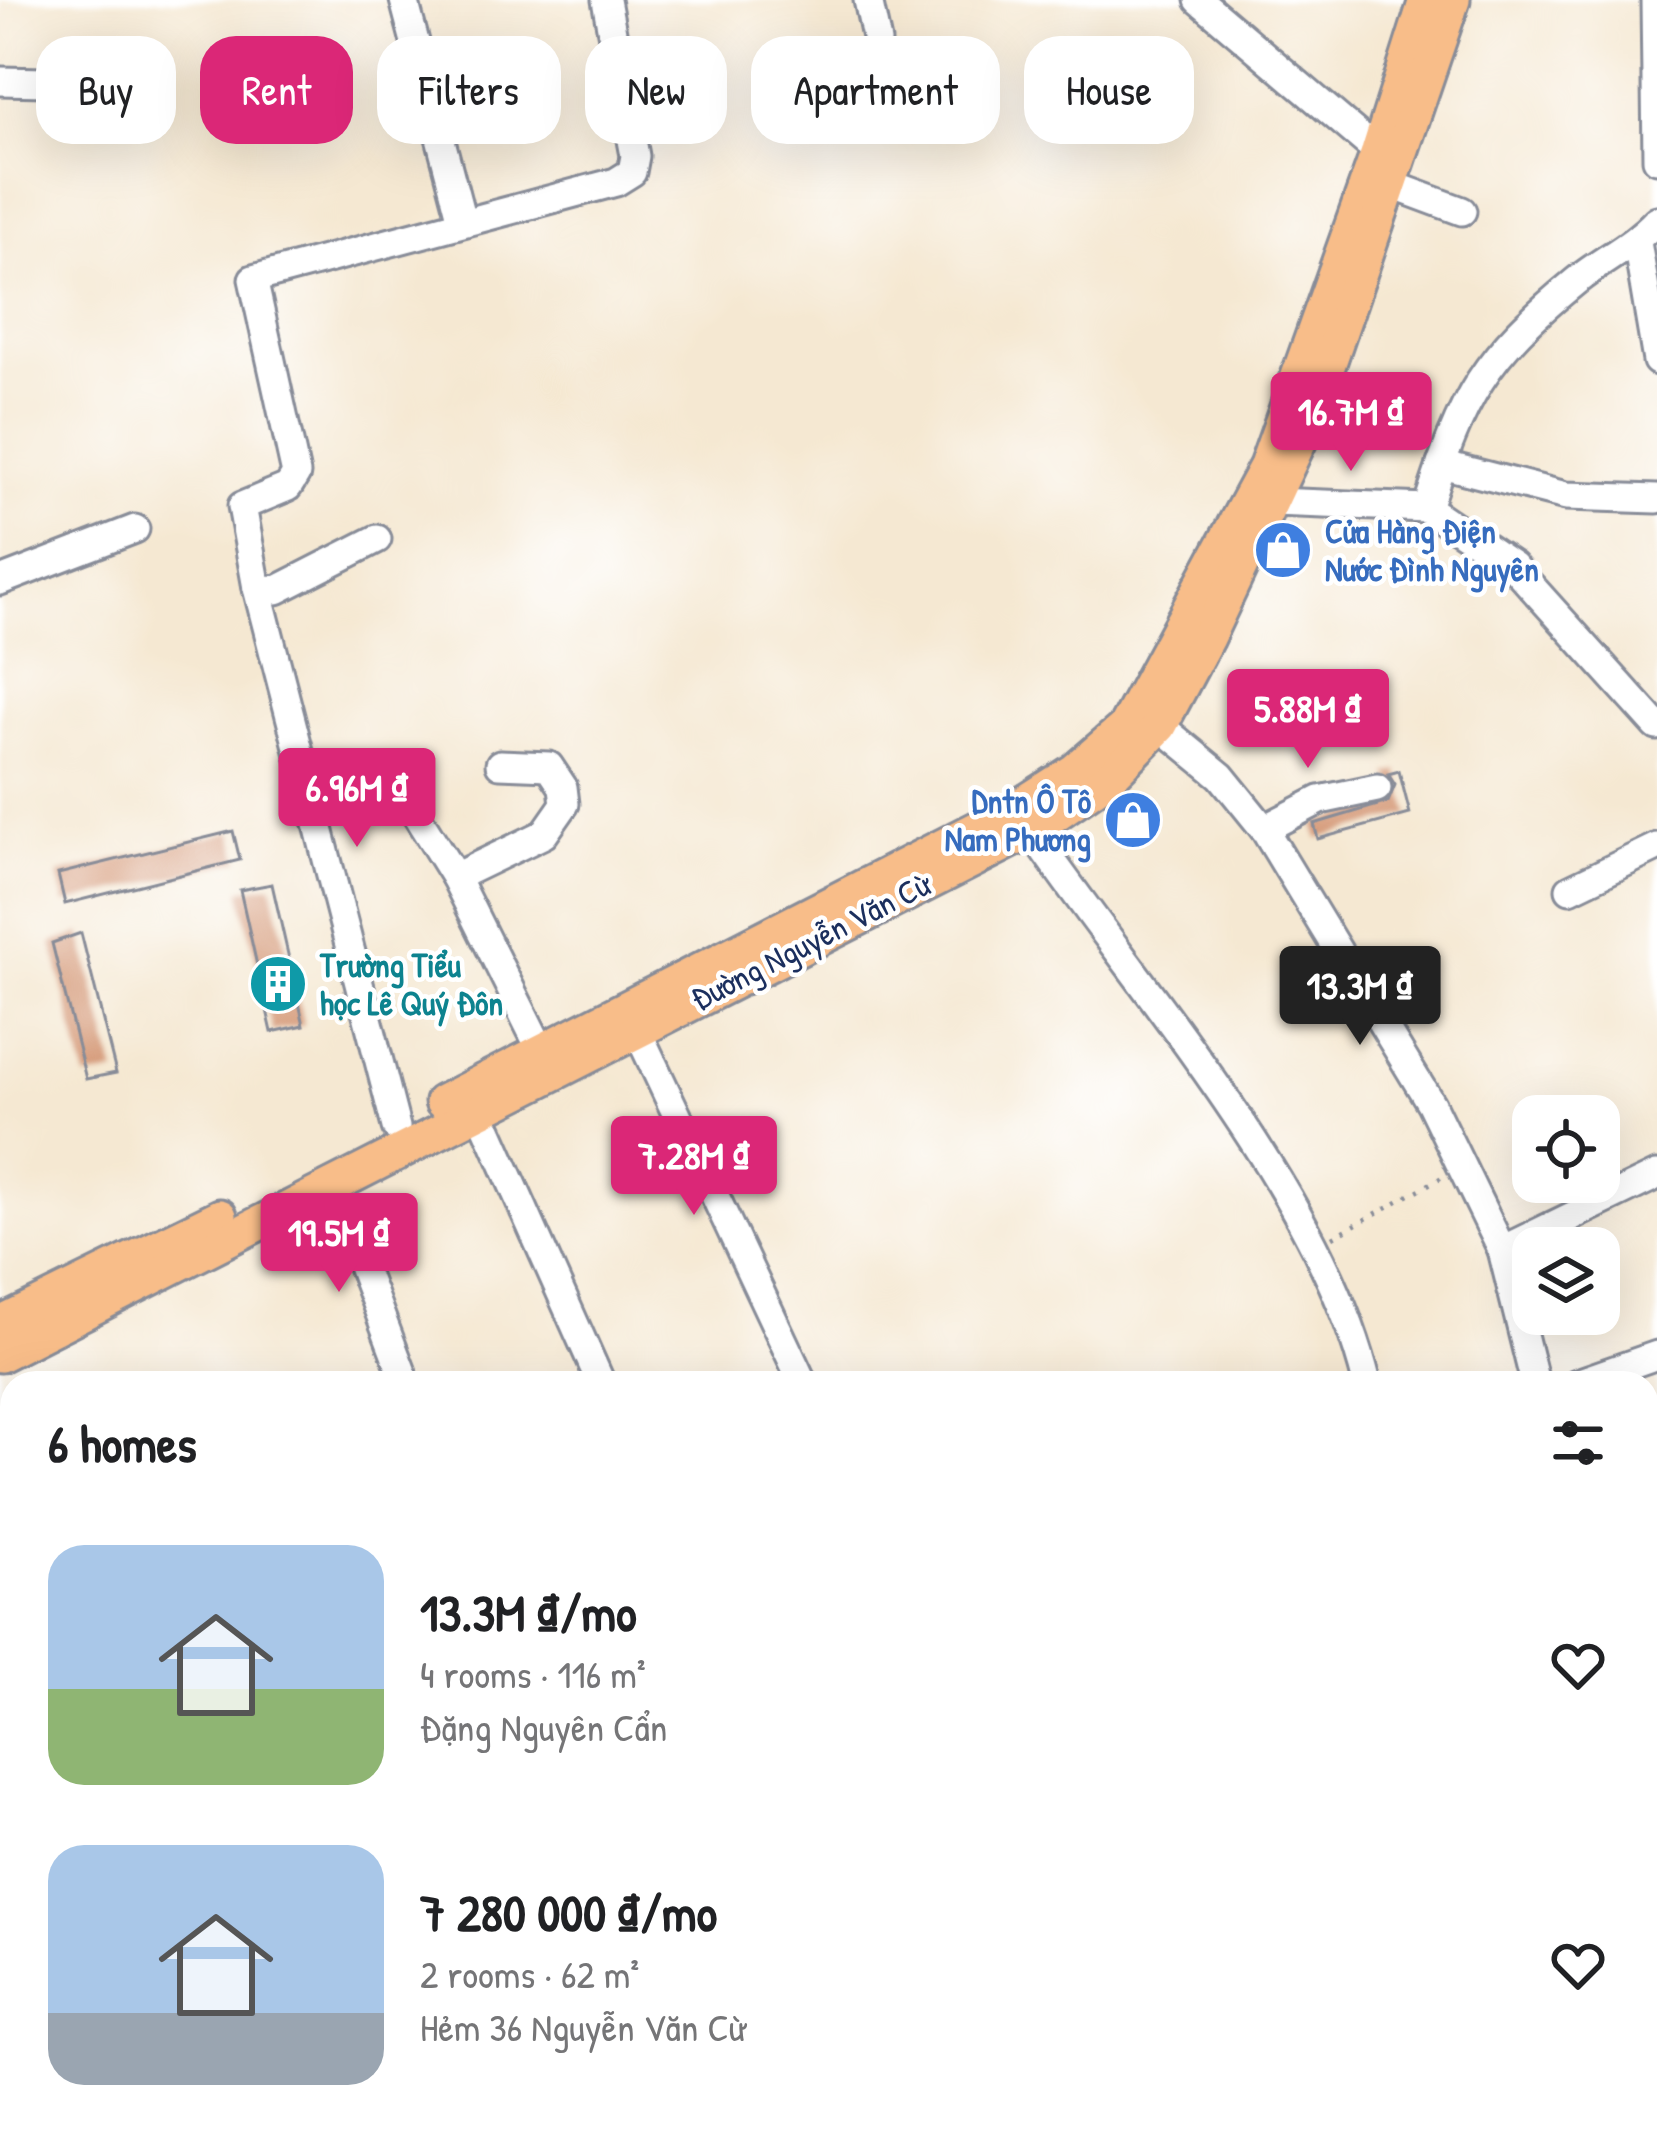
<!DOCTYPE html>
<html lang="en">
<head>
<meta charset="utf-8">
<style>
	:root { --surface:#fff; --page:#f2f2f2; --text:#202124; --muted:#757577; --accent:#db2777 }
	body { margin:0; font-family:"Patrick Hand",sans-serif; background:var(--page); color:var(--text); height:100vh; display:flex; flex-direction:column; font-size:45px; white-space:nowrap }
	* { box-sizing:border-box; margin:0 }
	p { font-size:39px; color:var(--muted) }
	.icon { flex:none; width:66px; height:66px; fill:none; stroke:currentColor; stroke-width:2; stroke-linecap:round; stroke-linejoin:round }
	.map { position:relative; flex:1; overflow:hidden }
	.sheet { position:absolute; left:0px; top:1371px; width:1659px; height:771px; display:flex; flex-direction:column; background:var(--surface); border-radius:36px 36px 0 0; box-shadow:0 12px 48px #0002 }
	.sheet>* { flex:none }
	.top-card { position:absolute; left:36px; top:36px; width:1587px; height:108px; display:flex; gap:24px }
	.fabs { position:absolute; left:1512px; top:1095px; display:grid; gap:24px }
	.fabs a { display:grid; place-items:center; width:108px; height:108px; border-radius:24px; background:var(--surface); box-shadow:0 12px 48px #0002; font-size:60px }
	.price { position:absolute; translate:-50% -102px; padding:0 27px; border-radius:12px; background:var(--accent); color:#fff; font-size:39px; line-height:78px; filter:drop-shadow(0 3px 6px #0008) }
	.price::after { content:''; position:absolute; left:50%; top:72px; width:36px; height:27px; margin-left:-18px; background:inherit; clip-path:polygon(0 0,100% 0,50% 100%) }
	.price.active { background:#222; color:#fff }
	ul { padding:0; list-style:none }
	li { display:flex; align-items:center; gap:36px; height:300px; padding:0 48px }
	li span { display:grid; place-items:center; flex:none; width:336px; height:240px; border-radius:36px; color:#555 }
	li>.icon { margin-inline-start:auto }
	span .icon { width:144px; height:144px; fill:#fffc; stroke-width:1 }
	li b { font-size:51px }
	h2 { display:flex; justify-content:space-between; align-items:center; height:144px; padding:0 48px; font-size:51px }
	.tag { padding:0 42px; border-radius:36px; background:var(--surface); box-shadow:0 12px 48px #0002; font-size:42px; line-height:108px }
	.tag.active { background:var(--accent); color:#fff }
	.map>svg:first-child { display:block }
</style>
</head>
<body>
<div class="map">
<svg width="1657" height="2141" viewBox="0 0 1657 2141">
	<rect width="100%" height="100%" fill="#fff"/>
	<filter id="ink" filterUnits="userSpaceOnUse"><feTurbulence type="fractalNoise" baseFrequency=".00833" numOctaves="2"/><feDisplacementMap in="SourceGraphic" scale="24" xChannelSelector="R" yChannelSelector="G"/><feConvolveMatrix kernelMatrix="1 2 1 2 8 2 1 2 1" color-interpolation-filters="sRGB"/></filter>
	<filter id="wash" filterUnits="userSpaceOnUse"><feTurbulence type="fractalNoise" baseFrequency=".004" numOctaves="4" result="noise"/><feDisplacementMap in="SourceGraphic" scale="48" xChannelSelector="R" yChannelSelector="G"/><feGaussianBlur stdDeviation="2.7" result="paint"/><feColorMatrix in="noise" values="0 0 0 0 0 0 0 0 0 0 0 0 0 0 0 0 0 1.4 0 .05"/><feComposite in="paint" operator="in"/></filter>
	<g filter="url(#wash)">
		<rect width="100%" height="100%" fill="#f5e8d2"/>
		<g id="blocks">
			<g fill="#d49774">
				<polygon points="1399,771 1410,814 1318,839 1314,824 1388,802 1395,785 1388,774"/>
				<polygon points="233,831 240,860 65,904 58,874"/>
				<polygon points="272,884 304,1025 272,1032 240,890"/>
				<polygon points="81,933 116,1073 86,1079 52,943"/>
			</g>
		</g>
	</g>
	<g filter="url(#ink)">
		<use href="#blocks" fill-opacity="0" stroke="#888c98" stroke-width="3"/>
		<g fill="none" stroke-linecap="round" stroke-linejoin="round">
			<defs>
				<g id="minor">
					<polyline points="404,0 462,221"/>
					<polyline points="868,0 877,42"/>
					<polyline points="1199,0 1378,152"/>
					<polyline points="1655,0 1657,159"/>
					<polyline points="0,81 93,83"/>
					<polyline points="1392,185 1462,211"/>
					<polyline points="1637,242 1657,361"/>
					<polyline points="1441,464 1566,496 1657,499"/>
					<polyline points="1273,502 1427,508"/>
					<path d="M1427,508C1462,396 1484,356 1576,281C1603,259 1633,246 1657,220"/>
					<polyline points="1427,508 1513,566 1657,726"/>
					<polyline points="377,539 277,590 257,588 242,506 288,487 296,474 253,279 616,182 632,172 635,156 606,0"/>
					<polyline points="0,581 135,529"/>
					<polyline points="257,588 396,1127"/>
					<polyline points="1160,726 1221,776 1264,829 1431,1104 1502,1250 1535,1383"/>
					<polyline points="500,764 549,766 563,787 565,804 544,834 455,877 541,1050"/>
					<polyline points="417,816 455,877"/>
					<polyline points="1264,829 1320,800 1377,788"/>
					<path d="M1031,831C1143,994 1321,1192 1367,1383"/>
					<polyline points="1570,889 1657,847"/>
					<polyline points="636,1028 803,1383"/>
					<polyline points="479,1109 601,1383"/>
					<polyline points="331,1184 406,1383"/>
					<polyline points="1502,1250 1657,1175"/>
					<polyline points="1577,1383 1657,1355"/>
					<polyline points="1647,1634 1657,1629"/>
					<polyline points="1647,1797 1657,1793"/>
					<polyline points="1647,1854 1657,1898"/>
					<polyline points="0,1970 12,1967"/>
					<polyline points="150,2130 153,2141"/>
					<polyline points="220,2130 223,2141"/>
				</g>
				<g id="major">
					<polyline points="442,1102 1013,810 1074,771 1125,727 1266,466 1378,152 1426,0"/>
					<polyline points="0,1324 220,1216"/>
					<polyline points="0,1355 1031,831 1110,777 1160,726 1207,638 1310,419 1453,0"/>
					<polyline points="0,1715 12,1765"/>
					<polyline points="0,1863 12,1911"/>
					<polyline points="1647,1991 1657,1988"/>
					<polyline points="67,2130 70,2141"/>
					<polyline points="105,2130 108,2141"/>
					<polyline points="1171,2141 1208,2130"/>
				</g>
			</defs>
			<use href="#minor" stroke="#888c98" stroke-width="33"/>
			<use href="#major" stroke="#888c98" stroke-width="39"/>
			<polyline stroke="#888c98" stroke-width="4.5" stroke-dasharray="3 9" stroke-linecap="butt" points="1333,1237 1444,1176"/>
			<use href="#minor" stroke="#fff" stroke-width="27"/>
			<use href="#major" stroke="#f8bd89" stroke-width="33"/>
		</g>
	</g>
	<defs>
		<symbol id="shop-disc" viewBox="-11 -11 22 22"><circle r="9.5" fill="#3f7fe0" stroke="#fff"/><path d="M-5-2.5h2.3a2.7 3.5 0 0 1 5.4 0H5L5.5 6h-11ZM-1.5-2.5h3a1.5 2.3 0 0 0-3 0Z" fill="#fff"/></symbol>
		<symbol id="building-disc" viewBox="-11 -11 22 22"><circle r="9.5" fill="#0f9aa8" stroke="#fff"/><path d="M-4-6H4V6H1V3H-1V6H-4ZM-2.5-4.3h1.7v1.8h-1.7ZM.8-4.3h1.7v1.8H.8ZM-2.5-1h1.7V.8h-1.7ZM.8-1h1.7V.8H.8Z" fill="#fff"/></symbol>
	</defs>
	<g fill-rule="evenodd">
		<use href="#shop-disc" x="1250" y="517" width="66" height="66"/>
		<use href="#shop-disc" x="1100" y="787" width="66" height="66"/>
		<use href="#building-disc" x="245" y="951" width="66" height="66"/>
	</g>
	<g text-anchor="middle" stroke-width="9" stroke-linejoin="round" paint-order="stroke">
		<g font-size="33" font-weight="bold" fill="#366cbe" stroke="#fff" text-anchor="start">
			<text x="1325" y="543">Cửa Hàng Điện<tspan x="1325" dy="38">Nước Đình Nguyên</tspan></text>
			<text x="1091" y="813" text-anchor="end">Dntn Ô Tô<tspan x="1091" dy="38">Nam Phương</tspan></text>
		</g>
		<g font-size="33" fill="#1b2f5e" stroke="#fff">
			<text transform="translate(810 941) rotate(-27)" y="12">Đường Nguyễn Văn Cừ</text>
		</g>
		<g font-size="33" font-weight="bold" fill="#0d838f" stroke="#fff" text-anchor="start">
			<text x="320" y="977">Trường Tiểu<tspan x="320" dy="38">học Lê Quý Đôn</tspan></text>
		</g>
	</g>
</svg>
<div class="fabs">
<a><svg class="icon" aria-label="locate" viewBox="0 0 24 24"><circle cx="12" cy="12" r="6"/><path d="M12 2v4M12 18v4M2 12h4M18 12h4"/></svg></a>
<a><svg class="icon" aria-label="layers" viewBox="0 0 24 24"><path d="M12 4l9 5-9 5-9-5zM3 14l9 5 9-5"/></svg></a>
</div>
<b class="price" style="left:1351px;top:474px">16.7M ₫</b>
<b class="price" style="left:1308px;top:771px">5.88M ₫</b>
<b class="price" style="left:357px;top:850px">6.96M ₫</b>
<b class="price active" style="left:1360px;top:1048px">13.3M ₫</b>
<b class="price" style="left:694px;top:1218px">7.28M ₫</b>
<b class="price" style="left:339px;top:1295px">19.5M ₫</b>
<div class="top-card">
<a class="tag">Buy</a>
<a class="tag active">Rent</a>
<a class="tag">Filters</a>
<a class="tag">New</a>
<a class="tag">Apartment</a>
<a class="tag">House</a>
</div>
<section class="sheet">
<h2>6 homes<svg class="icon" aria-label="filters" viewBox="0 0 24 24"><path d="M4 7h16M4 17h16"/><circle cx="9" cy="7" r="2"/><circle cx="15" cy="17" r="2"/></svg></h2>
<ul>
<li><span style="background:linear-gradient(#a9c7e8 60%,#8fb573 0)"><svg class="icon" aria-label="home" viewBox="0 0 24 24"><path d="M3 11l9-7 9 7M6 9v11h12V9"/></svg></span><div><b>13.3M ₫/mo</b><p>4 rooms · 116 m²</p><p>Đặng Nguyên Cẩn</p></div><svg class="icon" aria-label="heart" viewBox="0 0 24 24"><path d="M12 20l-8-8c-3-5 5-10 8-4 3-6 11-1 8 4z"/></svg></li>
<li><span style="background:linear-gradient(#a9c7e8 70%,#9aa5b1 0)"><svg class="icon" aria-label="home" viewBox="0 0 24 24"><path d="M3 11l9-7 9 7M6 9v11h12V9"/></svg></span><div><b>7 280 000 ₫/mo</b><p>2 rooms · 62 m²</p><p>Hẻm 36 Nguyễn Văn Cừ</p></div><svg class="icon" aria-label="heart" viewBox="0 0 24 24"><path d="M12 20l-8-8c-3-5 5-10 8-4 3-6 11-1 8 4z"/></svg></li>
</ul>
</section>
</div>
</body>
</html>
